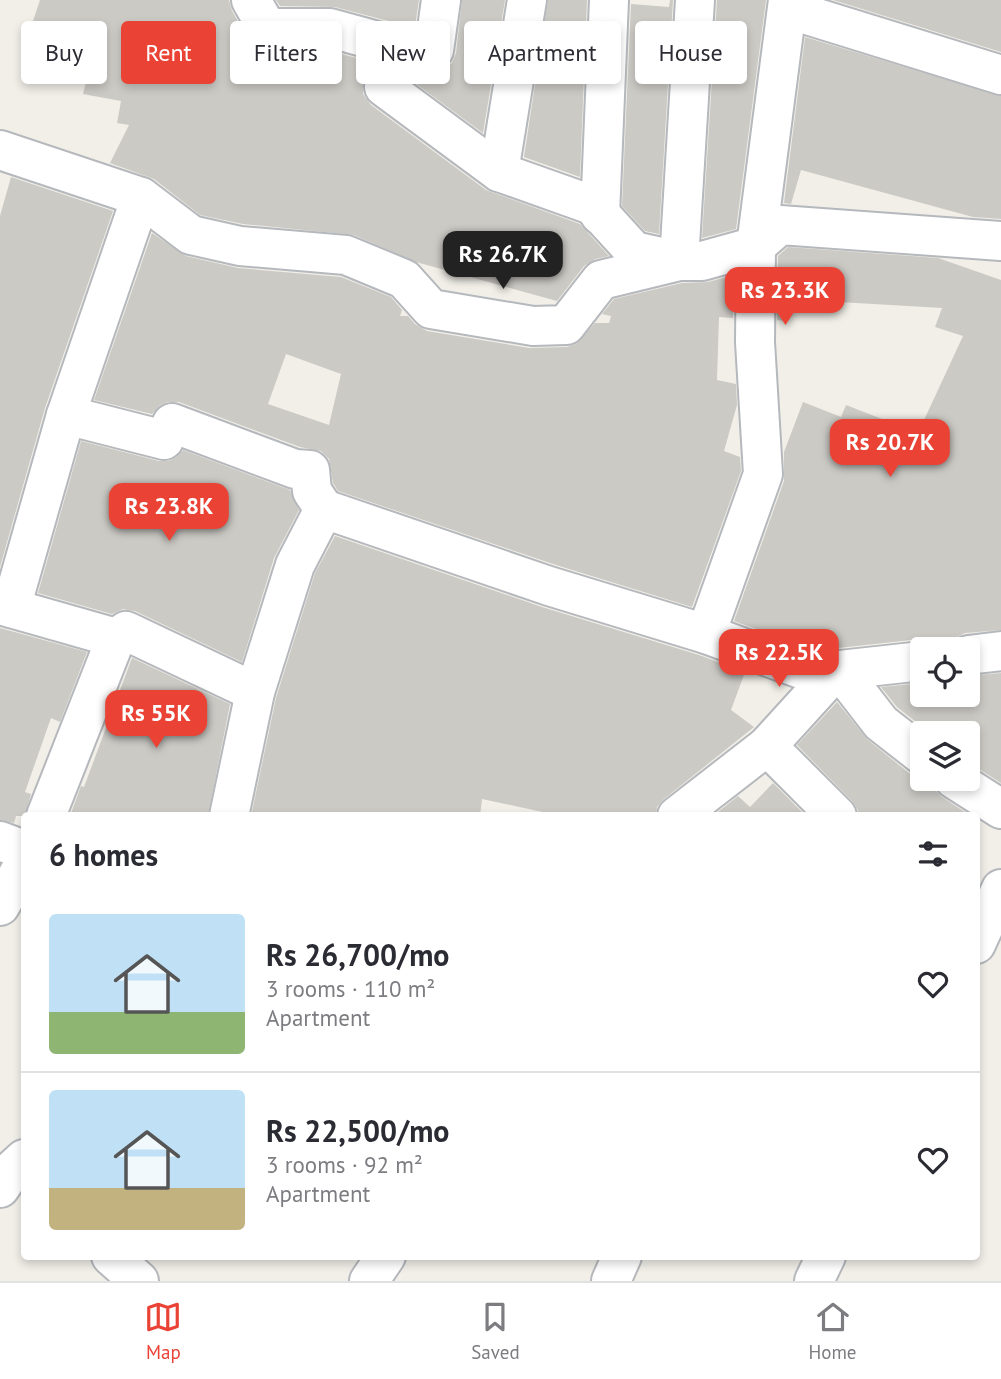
<!DOCTYPE html>
<html lang="en">
<head>
<meta charset="utf-8">
<style>
	:root { --surface:#fff; --page:#f7f7f7; --text:#2b2b33; --muted:#7c7c81; --line:#e1e1e2; --accent:#ea4335 }
	body { margin:0; font-family:"PT Sans",sans-serif; background:var(--page); color:var(--text); height:100vh; display:flex; flex-direction:column; font-size:26px; white-space:nowrap }
	* { box-sizing:border-box; margin:0 }
	p { font-size:23px; color:var(--muted) }
	.icon { flex:none; width:38px; height:38px; fill:none; stroke:currentColor; stroke-width:2; stroke-linecap:round; stroke-linejoin:round }
	.map { position:relative; flex:1; overflow:hidden }
	.side { position:absolute; left:21px; top:812px; width:959px; height:448px; display:flex; flex-direction:column; background:var(--surface); border-radius:7px; box-shadow:0 4px 10px #0003 }
	.side>* { flex:none }
	.banner { position:absolute; left:21px; top:21px; width:959px; height:63px; display:flex; gap:14px }
	.controls { position:absolute; left:910px; top:637px; display:grid; gap:14px }
	.controls a { display:grid; place-items:center; width:70px; height:70px; border-radius:7px; background:var(--surface); box-shadow:0 4px 10px #0003; font-size:35px }
	.price { position:absolute; translate:-50% -60px; padding:0 16px; border-radius:14px; background:var(--accent); color:#fff; font-size:23px; line-height:46px; filter:drop-shadow(0 2px 4px #0008) }
	.price::after { content:''; position:absolute; left:50%; top:42px; width:21px; height:16px; margin-left:-10px; background:inherit; clip-path:polygon(0 0,100% 0,50% 100%) }
	.price.active { background:#222; color:#fff }
	ul { padding:0; list-style:none }
	li { display:flex; align-items:center; gap:21px; height:175px; padding:0 28px }
	li+li { border-top:2px solid var(--line) }
	li span { display:grid; place-items:center; flex:none; width:196px; height:140px; border-radius:7px; color:#555 }
	li>.icon { margin-inline-start:auto }
	span .icon { width:84px; height:84px; fill:#fffc; stroke-width:1 }
	li b { font-size:30px }
	h2 { display:flex; justify-content:space-between; align-items:center; height:84px; padding:0 28px; font-size:30px }
	.pill { padding:0 24px; border-radius:7px; background:var(--surface); box-shadow:0 4px 10px #0003; font-size:24px; line-height:63px }
	.pill.active { background:var(--accent); color:#fff }
	.tab-bar { display:flex; justify-content:space-around; align-items:center; height:98px; border-top:2px solid var(--line); background:var(--surface); font-size:19px; color:var(--muted) }
	.tab-bar a { display:grid; justify-items:center; gap:4px }
	.tab-bar .active { color:var(--accent) }
	.map>svg:first-child { display:block }
</style>
</head>
<body>
<div class="map">
<svg width="1001" height="1281" viewBox="0 0 1001 1281">
	<rect width="100%" height="100%" fill="#f1efe8"/>
	<g fill="#cccac5" fill-rule="evenodd">
		<polygon points="40,0 229,0 232,11 248,39 257,47 267,50 327,50 367,61 363,83 363,94 371,105 486,190 580,224 609,256 595,259 584,266 557,301 416,262 354,235 243,224 200,215 154,179 110,163 129,125 117,123 121,101 83,94 91,61 27,39"/>
		<polygon points="276,0 419,0 415,26 396,23 335,7 280,6"/>
		<polygon points="462,0 505,0 483,133 408,78 410,69 431,72 442,70 452,63 456,53"/>
		<polygon points="548,0 587,0 580,177 524,157"/>
		<polygon points="670,0 673,0 659,234 645,231 622,206 631,4 669,7"/>
		<polygon points="717,0 766,0 736,229 702,238"/>
		<polygon points="833,0 1001,0 1001,52"/>
		<polygon points="805,37 1001,96 1001,219 973,217 801,170 791,204 784,203"/>
		<polygon points="11,177 113,211 45,408 0,567 0,216"/>
		<path d="M152,233L186,256L238,268L341,277L391,297L402,310L400,316H408L415,324L427,331L529,348L567,347L576,344L595,323H609L611,316L602,314L614,299L682,283L708,282L734,275L733,318L719,317L717,380L736,384L737,405L724,451L740,457L741,471L692,607L556,565L338,491L333,483L329,459L321,451L300,447L179,402H168L160,405L152,414L94,400ZM286,354L341,374L329,425L268,404Z"/>
		<polygon points="788,247 938,258 1001,280 1001,630 965,633 954,638 947,649 940,649 931,641 920,639 838,648 825,654 801,643 800,645 734,621 784,481 784,452 803,402 841,417 846,405 918,433 963,336 935,327 942,308 787,299 786,321 777,320 778,256"/>
		<polygon points="81,441 159,461 169,461 177,457 183,450 290,490 299,510 274,558 242,662 135,611 123,609 112,614 38,593"/>
		<polygon points="335,536 542,607 699,655 745,672 731,710 754,727 664,799 657,807 656,816 561,816 482,799 480,816 251,816 276,698 315,573"/>
		<polygon points="0,628 87,652 60,722 51,718 25,792 31,794 25,816 16,816 14,823 0,820"/>
		<polygon points="132,658 230,704 208,816 70,816 81,786 84,787"/>
		<polygon points="1001,673 1001,783 968,762 968,733 930,733 897,707 881,687 922,683 922,695 968,695 968,676"/>
		<polygon points="837,702 868,740 909,773 922,776 922,779 932,779 935,790 942,797 971,816 858,816 858,810 852,801 797,745"/>
		<polygon points="773,783 806,816 713,816 738,796 750,807"/>
	</g>
	<g fill="none" stroke-linecap="round" stroke-linejoin="round">
		<defs>
			<g id="minor">
				<polyline points="251,0 267,28 330,28 392,45"/>
				<polyline points="441,0 434,50 392,45 384,87 499,172 592,205 634,251 679,261 695,0"/>
				<polyline points="788,9 1001,75"/>
				<polyline points="0,150 141,197 191,235 240,246 346,255 404,279 431,309 533,326 566,325 601,280 679,261 702,261 756,246 780,225 1001,241"/>
				<polyline points="499,172 527,0"/>
				<polyline points="141,197 66,415 164,440 172,423 295,469 310,470 312,491 324,509"/>
				<polyline points="600,215 609,0"/>
				<polyline points="0,605 116,638 126,631 255,692 295,565 324,509 549,586 706,634 828,679"/>
				<polyline points="11,608 66,415"/>
				<polyline points="706,634 763,474 755,342 756,246 788,0"/>
				<polyline points="840,670 881,723 922,755"/>
				<polyline points="767,746 837,816"/>
				<polyline points="954,779 1001,809"/>
				<polyline points="46,816 116,638"/>
				<polyline points="229,816 255,692"/>
				<polyline points="0,841 24,850"/>
				<polyline points="0,906 24,864"/>
				<polyline points="976,944 1001,889"/>
				<polyline points="111,1256 139,1281"/>
				<polyline points="369,1281 386,1256"/>
				<polyline points="611,1281 622,1256"/>
				<polyline points="814,1281 826,1256"/>
			</g>
			<g id="tertiary">
				<polyline points="968,655 1001,651"/>
				<polyline points="677,816 767,746 828,679 840,670 922,661"/>
				<polyline points="0,1188 12,1170 24,1159"/>
			</g>
		</defs>
		<use href="#minor" stroke="#b5b8bc" stroke-width="42"/>
		<use href="#tertiary" stroke="#b5b8bc" stroke-width="42"/>
		<use href="#minor" stroke="#fff" stroke-width="38"/>
		<use href="#tertiary" stroke="#fff" stroke-width="38"/>
	</g>
</svg>
<div class="controls">
<a><svg class="icon" aria-label="locate" viewBox="0 0 24 24"><circle cx="12" cy="12" r="6"/><path d="M12 2v4M12 18v4M2 12h4M18 12h4"/></svg></a>
<a><svg class="icon" aria-label="layers" viewBox="0 0 24 24"><path d="M12 4l9 5-9 5-9-5zM3 14l9 5 9-5"/></svg></a>
</div>
<b class="price active" style="left:503px;top:291px">Rs 26.7K</b>
<b class="price" style="left:785px;top:327px">Rs 23.3K</b>
<b class="price" style="left:890px;top:479px">Rs 20.7K</b>
<b class="price" style="left:169px;top:543px">Rs 23.8K</b>
<b class="price" style="left:779px;top:689px">Rs 22.5K</b>
<b class="price" style="left:156px;top:750px">Rs 55K</b>
<div class="banner">
<a class="pill">Buy</a>
<a class="pill active">Rent</a>
<a class="pill">Filters</a>
<a class="pill">New</a>
<a class="pill">Apartment</a>
<a class="pill">House</a>
</div>
<section class="side">
<h2>6 homes<svg class="icon" aria-label="filters" viewBox="0 0 24 24"><path d="M4 7h16M4 17h16"/><circle cx="9" cy="7" r="2"/><circle cx="15" cy="17" r="2"/></svg></h2>
<ul>
<li><span style="background:linear-gradient(#bfe0f5 70%,#8fb573 0)"><svg class="icon" aria-label="home" viewBox="0 0 24 24"><path d="M3 11l9-7 9 7M6 9v11h12V9"/></svg></span><div><b>Rs 26,700/mo</b><p>3 rooms · 110 m²</p><p>Apartment</p></div><svg class="icon" aria-label="heart" viewBox="0 0 24 24"><path d="M12 20l-8-8c-3-5 5-10 8-4 3-6 11-1 8 4z"/></svg></li>
<li><span style="background:linear-gradient(#bfe0f5 70%,#c2b280 0)"><svg class="icon" aria-label="home" viewBox="0 0 24 24"><path d="M3 11l9-7 9 7M6 9v11h12V9"/></svg></span><div><b>Rs 22,500/mo</b><p>3 rooms · 92 m²</p><p>Apartment</p></div><svg class="icon" aria-label="heart" viewBox="0 0 24 24"><path d="M12 20l-8-8c-3-5 5-10 8-4 3-6 11-1 8 4z"/></svg></li>
</ul>
</section>
</div>
<nav class="tab-bar">
<a class="active"><svg class="icon" aria-label="map" viewBox="0 0 24 24"><path d="M3 6l6-2 6 2 6-2v14l-6 2-6-2-6 2zM9 4v14M15 6v14"/></svg>Map</a>
<a><svg class="icon" aria-label="saved" viewBox="0 0 24 24"><path d="M7 4h10v16l-5-4-5 4z"/></svg>Saved</a>
<a><svg class="icon" aria-label="home" viewBox="0 0 24 24"><path d="M3 11l9-7 9 7M6 9v11h12V9"/></svg>Home</a>
</nav>
</body>
</html>
